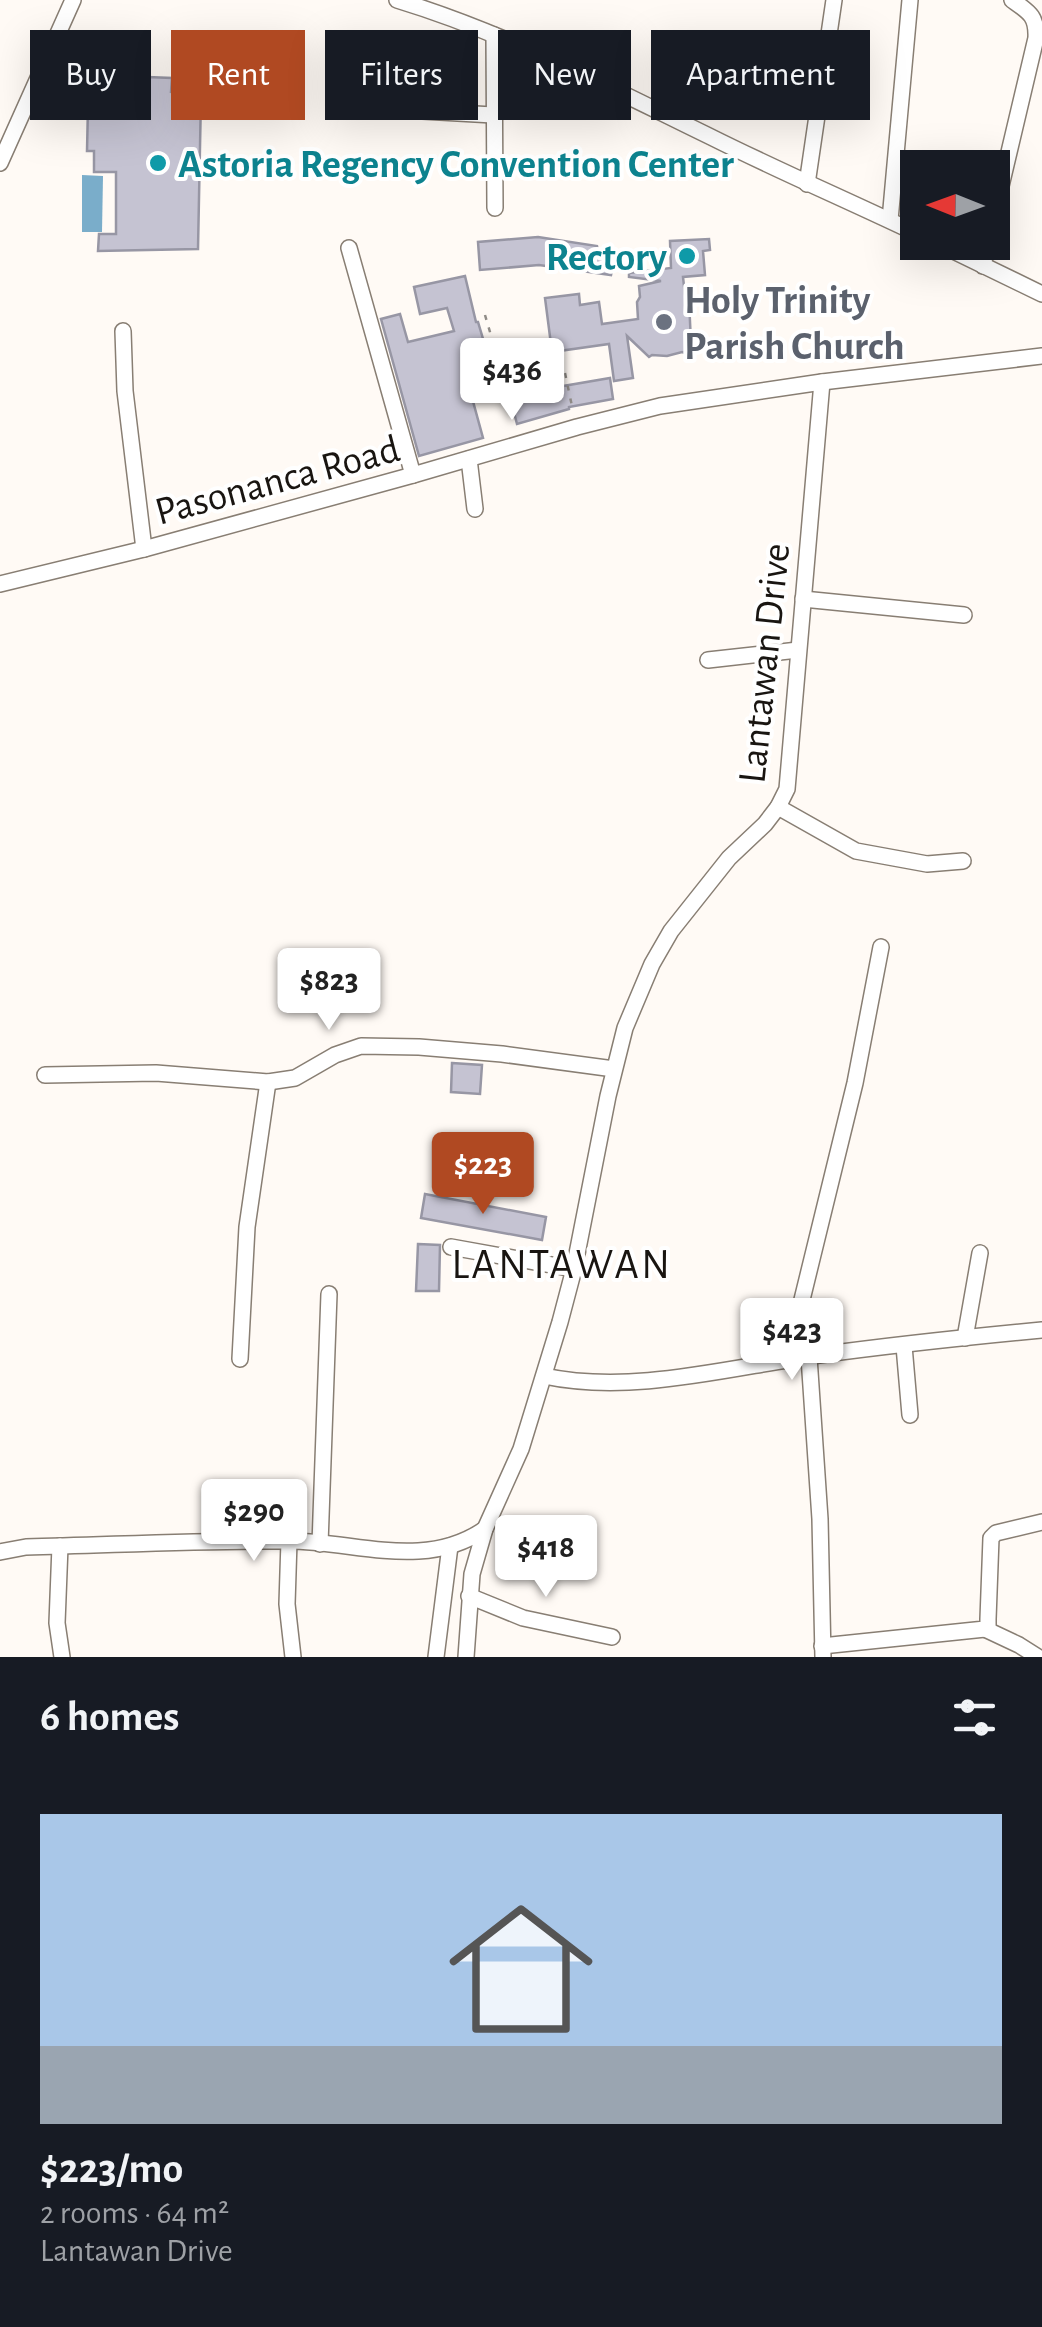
<!DOCTYPE html>
<html lang="en">
<head>
<meta charset="utf-8">
<style>
	:root { --surface:#171b24; --page:#242831; --text:#f1f3f6; --muted:#9ea1a6; --accent:#b04922 }
	body { margin:0; font-family:"Alegreya Sans",sans-serif; background:var(--page); color:var(--text); height:100vh; display:flex; flex-direction:column; font-size:38px; white-space:nowrap }
	* { box-sizing:border-box; margin:0 }
	p { font-size:32px; color:var(--muted) }
	.icon { flex:none; width:55px; height:55px; fill:none; stroke:currentColor; stroke-width:2; stroke-linecap:round; stroke-linejoin:round }
	.map { position:relative; height:1657px; overflow:hidden }
	.sheet { display:flex; flex-direction:column; background:var(--surface); flex:1 }
	.sheet>* { flex:none }
	.top-card { position:absolute; left:30px; top:30px; width:982px; height:90px; display:flex; gap:20px }
	.needle { width:65px; rotate:271deg }
	.buttons { position:absolute; left:900px; top:150px; display:grid; gap:20px }
	.buttons a { display:grid; place-items:center; width:110px; height:110px; border-radius:0px; background:var(--surface); box-shadow:0 10px 40px #0002; font-size:50px }
	.price { position:absolute; translate:-50% -85px; padding:0 22px; border-radius:10px; background:#fff; color:#222; font-size:32px; line-height:65px; filter:drop-shadow(0 2px 5px #0008) }
	.price::after { content:''; position:absolute; left:50%; top:60px; width:30px; height:22px; margin-left:-15px; background:inherit; clip-path:polygon(0 0,100% 0,50% 100%) }
	.price.current { background:var(--accent); color:#fff }
	ul { padding:0; list-style:none }
	li { display:grid; align-content:center; gap:20px; height:530px; padding:0 40px }
	li span { display:grid; place-items:center; height:310px; border-radius:0px; color:#555 }
	li>.icon { margin-inline-start:auto }
	span .icon { width:180px; height:180px; fill:#fffc; stroke-width:1 }
	li b { font-size:42px }
	h2 { display:flex; justify-content:space-between; align-items:center; height:120px; padding:0 40px; font-size:42px }
	.chip { padding:0 35px; border-radius:0px; background:var(--surface); box-shadow:0 10px 40px #0002; font-size:35px; line-height:90px }
	.chip.current { background:var(--accent); color:#fff }
	.map>svg:first-child { display:block }
</style>
</head>
<body>
<div class="map">
<svg width="1042" height="1657" viewBox="0 0 1042 1657">
	<rect width="100%" height="100%" fill="#fffaf5"/>
	<polygon fill="#7aadca" points="82,175 103,176 102,232 82,232"/>
	<g fill="#c5c3d2" stroke="#9796a4" stroke-width="2.5">
		<polygon points="147,77 172,78 171,92 201,96 198,249 98,251 99,234 116,234 116,172 94,172 94,151 87,151 88,106 116,106 116,92 147,91"/>
		<polygon points="538,237 597,246 598,251 608,251 608,260 614,261 611,275 539,265 480,270 478,242"/>
		<polygon points="709,239 710,250 703,251 705,275 683,277 685,295 689,300 691,343 685,353 682,352 667,356 652,355 649,357 627,336 633,378 614,381 609,344 552,352 545,298 579,294 580,305 599,302 602,324 638,319 637,302 640,297 639,286 661,281 629,277 629,273 671,268 670,241"/>
		<polygon points="465,276 476,322 478,322 497,386 471,394 483,438 419,456 381,319 400,314 408,342 454,331 447,308 420,314 414,287"/>
		<polygon points="610,378 613,399 569,407 569,409 517,424 510,397 562,383 563,386"/>
		<polygon points="452,1063 482,1065 480,1094 451,1092"/>
		<polygon points="425,1194 546,1217 542,1240 421,1218"/>
		<polygon points="418,1244 440,1245 439,1291 416,1291"/>
	</g>
	<g fill="none" stroke-linecap="round" stroke-linejoin="round">
		<defs>
			<g id="minor">
				<path d="M397,0C506,33 608,87 711,137C779,171 849,201 918,234"/>
				<polyline points="494,35 495,208"/>
				<polyline points="188,85 269,85"/>
				<polyline points="334,106 493,115"/>
				<polyline points="0,163 73,0"/>
				<polyline points="807,184 834,0"/>
				<polyline points="890,220 910,0"/>
				<path d="M992,224L1036,38C1037,16 1029,12 1012,0"/>
				<polyline points="935,242 1042,294"/>
				<polyline points="349,248 413,475"/>
				<polyline points="983,266 988,242"/>
				<polyline points="123,331 125,391 144,549"/>
				<polyline points="469,459 475,509"/>
				<polyline points="0,584 144,549 413,475 577,427 660,406 822,382 1042,356"/>
				<polyline points="803,599 964,615"/>
				<polyline points="708,660 798,650"/>
				<polyline points="778,807 856,851 927,864 963,861"/>
				<polyline points="45,1075 156,1073 268,1082 295,1078 335,1055 361,1046 419,1047 502,1054 614,1069"/>
				<polyline points="451,1247 574,1269"/>
				<polyline points="965,1338 980,1253"/>
				<polyline points="904,1346 910,1415"/>
				<polyline points="809,1357 820,1519 823,1657"/>
				<polyline points="240,1359 247,1227 268,1082"/>
				<polyline points="787,1361 855,1083 881,947"/>
				<path d="M544,1376C633,1395 731,1367 819,1355C893,1345 968,1337 1042,1330"/>
				<polyline points="289,1541 287,1604 293,1657"/>
				<polyline points="320,1544 329,1294"/>
				<polyline points="60,1546 57,1623 62,1657"/>
				<path d="M0,1552L26,1547C114,1545 202,1540 289,1541C356,1541 424,1571 485,1529"/>
				<polyline points="469,1596 523,1618 612,1637"/>
				<polyline points="985,1629 1019,1645 1038,1657"/>
				<polyline points="822,1646 985,1629 988,1626 988,1619 991,1538 996,1533 1042,1522"/>
				<polyline points="436,1657 450,1546"/>
				<polyline points="466,1657 472,1574 485,1529 521,1449 560,1322 574,1269 608,1096 625,1028 652,964 671,931 729,858 765,824 778,807 787,789 822,382"/>
			</g>
		</defs>
		<use href="#minor" stroke="#887e73" stroke-width="18"/>
		<g stroke="#908c87" stroke-width="2.5" stroke-dasharray="5 8" stroke-linecap="butt">
			<polyline points="485,315 507,390"/>
			<polyline points="565,373 573,411"/>
		</g>
		<use href="#minor" stroke="#fff" stroke-width="15"/>
	</g>
	<g fill="#0f9aa8" stroke="#fff" stroke-width="4">
		<circle cx="158" cy="163" r="10"/>
		<circle cx="687" cy="256" r="10"/>
	</g>
	<circle fill="#6b7280" stroke="#fff" stroke-width="4" cx="664" cy="322" r="10"/>
	<g text-anchor="middle" stroke-width="8" stroke-linejoin="round" paint-order="stroke">
		<g font-size="40" font-weight="bold" fill="#0d838f" stroke="#fff" text-anchor="start">
			<text x="178" y="177">Astoria Regency Convention Center</text>
			<text x="667" y="270" text-anchor="end">Rectory</text>
		</g>
		<g font-size="40" font-weight="bold" fill="#5b616d" stroke="#fff" text-anchor="start">
			<text x="684" y="313">Holy Trinity<tspan x="684" dy="46">Parish Church</tspan></text>
		</g>
		<g font-size="40" fill="#191511" stroke="#fff">
			<text transform="translate(277 479) rotate(-15)" y="14">Pasonanca Road</text>
			<text transform="translate(763 663) rotate(-84)" y="14">Lantawan Drive</text>
		</g>
		<g font-size="42" letter-spacing="2.5" fill="#191511" stroke="#fff">
			<text x="562" y="1278">LANTAWAN</text>
		</g>
	</g>
</svg>
<div class="buttons">
<a><svg class="needle" viewBox="-14 -14 28 28"><path d="M0-13l5 13h-10z" fill="#e53935"/><path d="M0 13l5-13h-10z" fill="#9ea1a6"/></svg></a>
</div>
<b class="price" style="left:512px;top:423px">$436</b>
<b class="price" style="left:329px;top:1033px">$823</b>
<b class="price current" style="left:483px;top:1217px">$223</b>
<b class="price" style="left:792px;top:1383px">$423</b>
<b class="price" style="left:254px;top:1564px">$290</b>
<b class="price" style="left:546px;top:1600px">$418</b>
<div class="top-card">
<a class="chip">Buy</a>
<a class="chip current">Rent</a>
<a class="chip">Filters</a>
<a class="chip">New</a>
<a class="chip">Apartment</a>
</div>
</div>
<section class="sheet">
<h2>6 homes<svg class="icon" aria-label="filters" viewBox="0 0 24 24"><path d="M4 7h16M4 17h16"/><circle cx="9" cy="7" r="2"/><circle cx="15" cy="17" r="2"/></svg></h2>
<ul>
<li><span style="background:linear-gradient(#a9c7e8 75%,#9aa5b1 0)"><svg class="icon" aria-label="home" viewBox="0 0 24 24"><path d="M3 11l9-7 9 7M6 9v11h12V9"/></svg></span><div><b>$223/mo</b><p>2 rooms · 64 m²</p><p>Lantawan Drive</p></div></li>
</ul>
</section>
</body>
</html>
